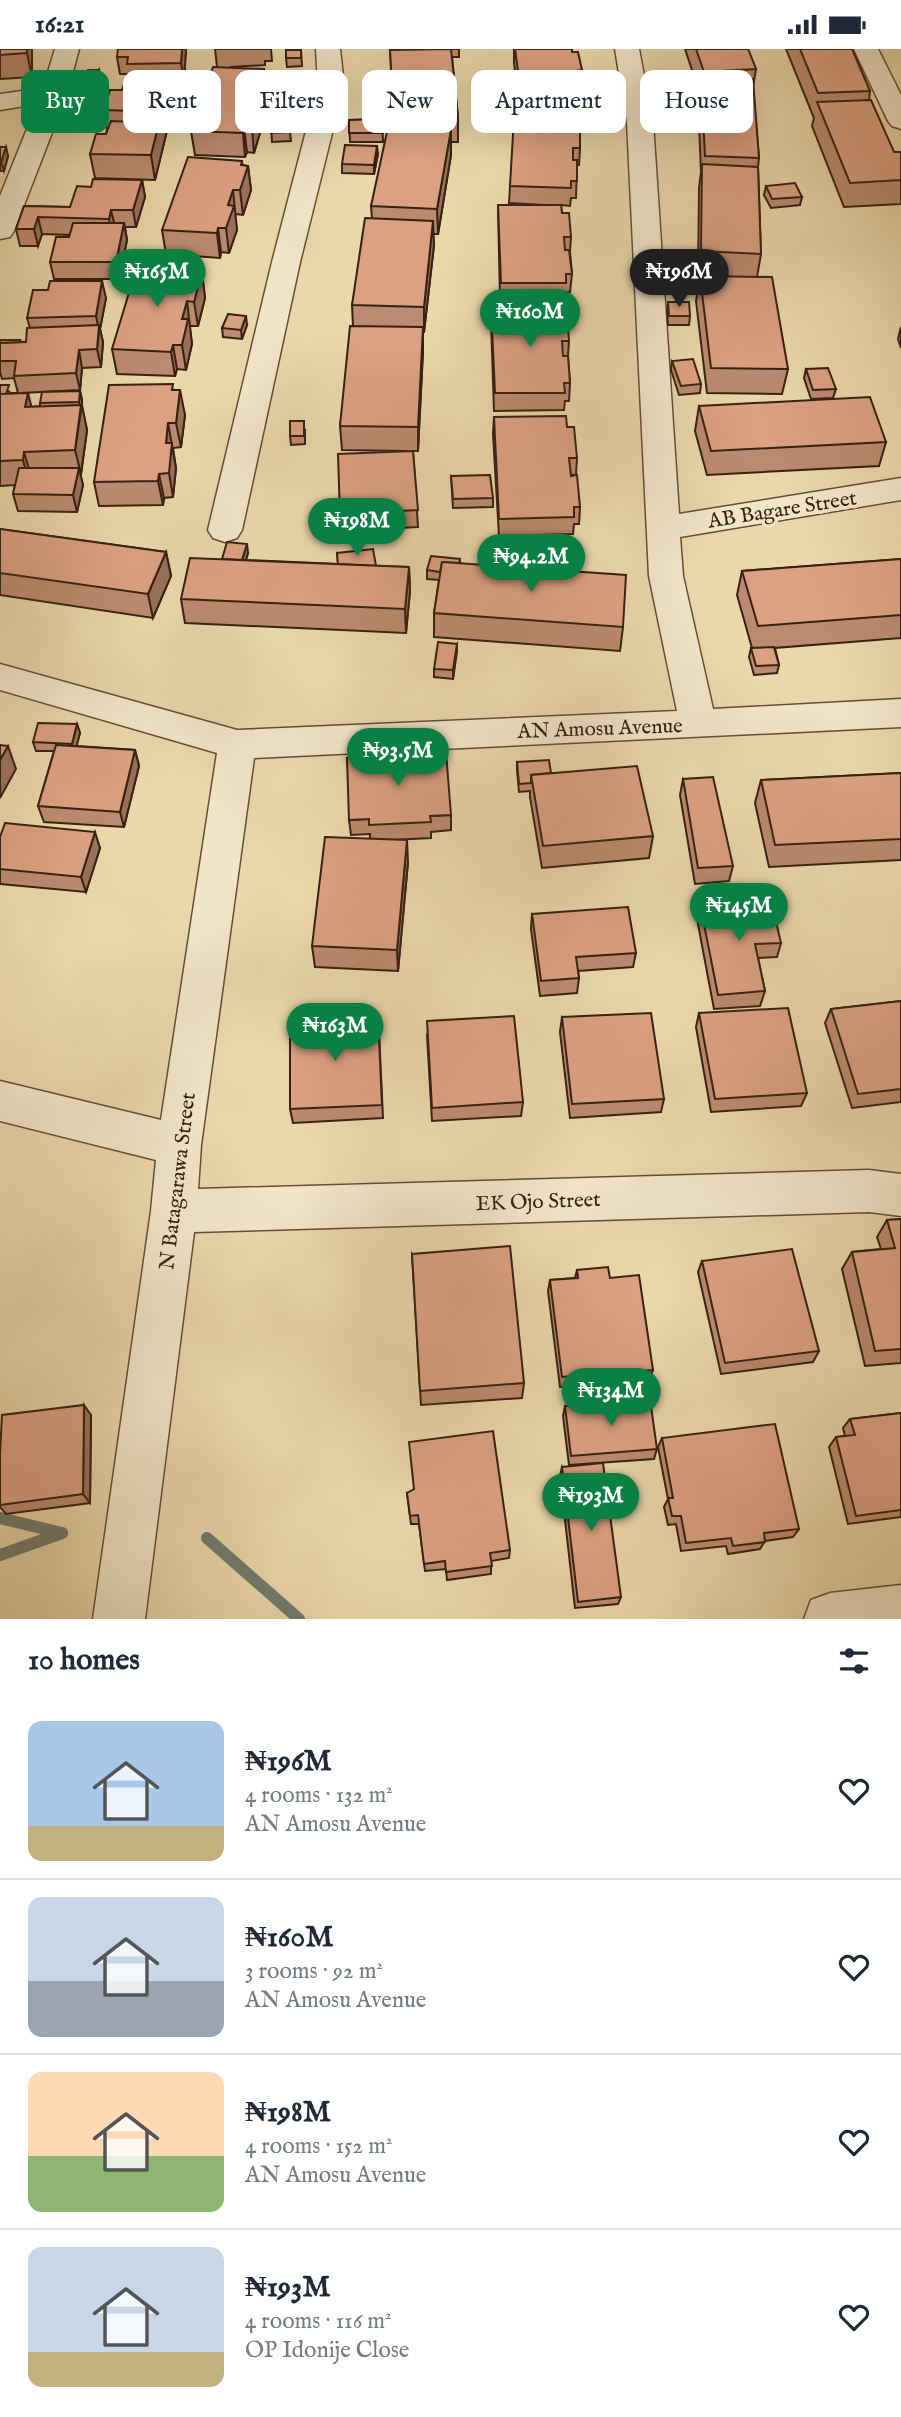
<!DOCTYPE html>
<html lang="en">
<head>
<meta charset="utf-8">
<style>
	:root { --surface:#fff; --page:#f2f2f3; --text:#1f2937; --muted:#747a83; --line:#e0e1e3; --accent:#0b8043 }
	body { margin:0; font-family:"IM FELL English",serif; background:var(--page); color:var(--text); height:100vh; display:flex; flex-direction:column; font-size:26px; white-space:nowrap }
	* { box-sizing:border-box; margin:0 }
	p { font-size:23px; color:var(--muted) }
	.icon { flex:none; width:38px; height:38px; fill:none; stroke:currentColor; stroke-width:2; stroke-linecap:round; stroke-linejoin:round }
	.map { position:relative; height:1570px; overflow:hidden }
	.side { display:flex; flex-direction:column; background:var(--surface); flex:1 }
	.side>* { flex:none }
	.banner { position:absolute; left:21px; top:21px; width:859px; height:63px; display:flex; gap:14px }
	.price { position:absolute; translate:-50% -60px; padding:0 16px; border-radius:24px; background:var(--accent); color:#fff; font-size:23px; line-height:46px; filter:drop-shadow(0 2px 4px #0008) }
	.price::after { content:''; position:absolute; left:50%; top:42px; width:21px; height:16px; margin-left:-10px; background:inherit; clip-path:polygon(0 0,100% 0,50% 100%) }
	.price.active { background:#222; color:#fff }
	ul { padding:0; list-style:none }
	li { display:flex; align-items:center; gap:21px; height:175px; padding:0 28px }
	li+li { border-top:2px solid var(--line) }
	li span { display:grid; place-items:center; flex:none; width:196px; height:140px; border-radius:14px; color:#555 }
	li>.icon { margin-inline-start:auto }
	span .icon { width:84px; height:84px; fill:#fffc; stroke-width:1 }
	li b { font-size:30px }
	h2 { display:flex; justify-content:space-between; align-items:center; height:84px; padding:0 28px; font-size:30px }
	.pill { padding:0 24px; border-radius:14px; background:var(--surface); box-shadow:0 7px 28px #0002; font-size:24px; line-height:63px }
	.pill.active { background:var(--accent); color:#fff }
	.status { display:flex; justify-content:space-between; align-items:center; height:49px; padding:0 35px; background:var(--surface); direction:ltr }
	.status svg { height:19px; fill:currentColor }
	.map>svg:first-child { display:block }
</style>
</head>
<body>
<div class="status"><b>16:21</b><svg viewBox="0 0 49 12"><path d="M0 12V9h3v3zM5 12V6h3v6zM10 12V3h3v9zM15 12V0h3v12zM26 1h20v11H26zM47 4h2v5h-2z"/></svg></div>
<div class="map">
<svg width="901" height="1570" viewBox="0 0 901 1570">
	<rect width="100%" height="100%" fill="#ead7aa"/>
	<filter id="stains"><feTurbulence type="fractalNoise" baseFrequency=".00286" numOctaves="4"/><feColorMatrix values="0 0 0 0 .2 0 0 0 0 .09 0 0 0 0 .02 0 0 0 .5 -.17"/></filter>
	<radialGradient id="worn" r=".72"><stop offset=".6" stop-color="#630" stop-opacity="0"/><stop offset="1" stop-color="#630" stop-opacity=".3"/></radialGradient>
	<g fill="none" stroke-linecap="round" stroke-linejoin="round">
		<g stroke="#717c6e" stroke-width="12">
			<polyline points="0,1469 62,1484"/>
			<polyline points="207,1489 299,1570"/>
			<polyline points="0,1506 62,1484"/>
		</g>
		<defs>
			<g id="street">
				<polygon points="55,0 79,0 67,45 14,182 10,188 0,190 0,147 37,55 0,61 0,45 43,39"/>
				<polygon points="316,0 340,0 344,36 300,213 242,481 237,489 225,493 213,489 208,481 272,213 318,36"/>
				<polygon points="615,0 639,0 653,73 679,465 901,429 901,451 680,488 683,527 713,660 901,650 901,678 254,709 201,1096 198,1140 869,1121 901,1125 901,1167 869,1163 194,1183 145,1570 93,1570 151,1162 156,1111 0,1072 0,1032 161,1071 217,704 0,641 0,615 237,681 677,662 649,527 627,73"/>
				<polygon points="854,0 878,0 901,46 901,80 892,77 888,72"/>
				<polygon points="901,1536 901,1570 804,1570 811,1551 830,1544"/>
			</g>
		</defs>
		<use href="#street" stroke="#644e37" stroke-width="3"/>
		<use href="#street" fill="#f1e5c8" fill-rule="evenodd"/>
	</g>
	<g fill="#bc8a70" stroke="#372111" stroke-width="2">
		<polygon points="0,0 32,0 32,28 0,30"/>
		<polygon points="186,0 184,31 130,32 173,57 155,131 95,129 90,105 106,85 107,81 104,61 130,32 129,25 120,25 117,8"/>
		<polygon points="215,0 271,0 272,12 265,12 265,16 230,18 269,25 271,49 265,70 259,70 260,84 254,104 247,103 245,108 195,106 191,82 217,18"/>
		<polygon points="398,0 459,0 459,8 452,8 458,68 458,93 451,93 451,106 438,185 433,185 434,196 424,283 423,283 423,302 418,402 413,402 418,478 341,482 340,465 405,402 342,401 340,377 353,277 352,256 372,170 371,157 394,78 390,1 398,1"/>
		<polygon points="514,0 572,3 582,21 581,33 586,51 584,68 581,68 580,75 574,75 580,99 579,116 577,116 576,149 571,149 570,157 561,156 562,164 571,188 570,203 572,225 570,243 566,243 565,251 500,251 498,156 545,156 509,154 510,137 521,68 514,14"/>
		<polygon points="685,0 748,0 756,20 753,38 759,109 758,118 761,205 757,228 788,320 782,345 707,344 696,252 700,227 713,227 698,227 699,139 701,123 698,52 699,42"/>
		<polygon points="786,0 852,0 870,42 869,51 894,103 901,103 901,155 844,158 812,77 814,69"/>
		<polygon points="301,1 302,17 287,18 286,9"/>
		<polygon points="101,30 95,45 83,44 82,35"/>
		<polygon points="668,30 692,38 691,47 669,48 667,39"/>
		<polygon points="303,46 303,55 301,65 285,64 284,56"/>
		<polygon points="382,70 383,93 350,93 349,71"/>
		<polygon points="289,74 291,92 272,93 271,75"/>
		<polygon points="0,98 8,107 4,122 0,122"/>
		<polygon points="378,105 374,125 342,124 342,115"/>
		<polygon points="243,116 248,117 251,141 243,166 236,165 235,168 237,181 229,204 221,203 220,209 166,205 162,181"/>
		<polygon points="142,131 145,148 136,178 125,178 127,191 119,230 54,230 50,213 69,188 70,186 42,185 38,197 20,197 16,180 24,157 70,158 91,138"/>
		<polygon points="766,137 802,148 800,156 771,159 764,146"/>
		<polygon points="196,219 197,224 202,224 205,249 198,277 190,277 190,280 192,295 186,321 177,320 175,327 117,325 112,300"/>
		<polygon points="106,249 100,280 103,293 101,318 82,319 80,341 22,344 31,358 40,357 40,354 80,342 82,351 82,357 87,381 81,425 80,425 83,436 77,463 18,462 13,445 15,436 0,437 0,336 11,344 18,344 14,329 2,330 0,323 0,291 26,293 30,279 27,269"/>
		<polygon points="668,253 690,267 689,276 668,276 667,262"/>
		<polygon points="491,256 560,265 569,292 568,307 570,334 569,352 565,352 564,361 494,362 491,273"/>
		<polygon points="247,276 242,290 223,288 222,279"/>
		<polygon points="901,278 901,299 898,290"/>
		<polygon points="672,312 701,335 700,344 679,346 671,321"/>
		<polygon points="806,320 836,340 833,349 811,350 804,329"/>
		<polygon points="174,341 185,366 181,398 173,399 176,419 173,448 164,449 163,456 99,457 94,433"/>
		<polygon points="699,357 886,393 879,417 707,426 695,382"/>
		<polygon points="494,368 567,378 577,409 576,426 571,426 580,458 579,475 574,475 573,485 499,487 493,385"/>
		<polygon points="305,381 305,395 291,396 290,387"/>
		<polygon points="451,427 493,449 493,458 453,459"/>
		<polygon points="0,480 166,503 171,527 153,569 0,546"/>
		<polygon points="248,504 246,511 338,515 337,504 376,517 409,518 410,542 406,584 185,574 181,550 222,510"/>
		<polygon points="460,510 460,514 623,578 620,602 434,588 434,564 439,531 427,530 427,521"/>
		<polygon points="901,510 901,589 775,599 779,616 777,624 754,626 749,608 751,599 752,599 737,546 742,522"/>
		<polygon points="457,595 453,630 434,628 434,620"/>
		<polygon points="77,675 80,684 76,697 135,701 139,717 124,778 44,773 38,757 54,702 36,702 33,693"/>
		<polygon points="517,713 551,724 653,787 649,809 542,819 530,748 530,742 519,743 517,721"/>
		<polygon points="901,724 901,811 769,818 755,754 761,731"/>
		<polygon points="683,730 733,817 729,832 695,835 680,746"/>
		<polygon points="451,766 451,781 431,783 431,789 392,791 408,813 398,922 315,918 312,897 370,790 370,785 351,786 349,771"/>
		<polygon points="0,788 100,799 86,843 0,835"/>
		<polygon points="700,855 781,894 777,908 758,909 765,942 760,957 714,960 697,870"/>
		<polygon points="532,865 636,904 633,918 578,922 579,929 577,944 540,947 531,880"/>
		<polygon points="901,952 901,1053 852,1059 825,974 831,960"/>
		<polygon points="699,964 807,1044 801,1057 711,1063 696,978"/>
		<polygon points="562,968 664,1050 661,1063 570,1069 560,983"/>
		<polygon points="379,982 383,1069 293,1074 290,1060"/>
		<polygon points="427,986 523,1053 521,1067 432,1072"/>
		<polygon points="901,1170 901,1314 865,1317 842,1220 852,1203 881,1200 877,1188 887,1171"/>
		<polygon points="412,1205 524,1334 522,1349 421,1356"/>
		<polygon points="702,1212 819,1302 813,1313 721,1325 698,1223"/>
		<polygon points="577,1221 610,1229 653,1321 649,1331 560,1338 548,1242 550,1231 575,1229"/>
		<polygon points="565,1357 657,1400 654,1410 569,1416 563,1367"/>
		<polygon points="901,1364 901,1468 848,1475 829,1398 836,1388 845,1387 843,1379 850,1370"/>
		<polygon points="91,1366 90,1454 6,1465 0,1458 0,1405"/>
		<polygon points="662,1389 799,1480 793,1488 765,1492 760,1500 728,1505 726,1497 681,1502 676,1475 668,1476 664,1458 668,1450 658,1398"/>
		<polygon points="562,1418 621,1548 618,1555 575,1559 560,1427"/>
		<polygon points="407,1444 510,1501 509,1509 491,1512 491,1525 447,1531 446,1520 425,1522 419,1475 411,1475"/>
	</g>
	<g fill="#99715b" stroke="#372111" stroke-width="2">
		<polygon points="27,0 32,0 32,28 27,4"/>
		<polygon points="182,0 186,0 184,31 181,14"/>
		<polygon points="264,20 266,36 269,25 271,49 265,70 263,46 263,24"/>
		<polygon points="99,21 101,30 95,45 93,36"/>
		<polygon points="169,33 173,57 155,131 151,106"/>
		<polygon points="256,46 260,84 254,104 252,79 252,59"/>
		<polygon points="303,46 303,55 301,65 301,56"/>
		<polygon points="244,79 247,103 245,108 243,84"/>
		<polygon points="451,81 451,106 438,185 437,160"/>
		<polygon points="377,97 378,105 374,125 374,116"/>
		<polygon points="6,98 8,107 4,122 1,113"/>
		<polygon points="242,112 244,128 248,117 251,141 243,166 240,141"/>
		<polygon points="142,131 145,148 136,178 133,161"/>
		<polygon points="233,141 237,181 229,204 226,179 228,156"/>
		<polygon points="111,161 115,178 112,187 109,170"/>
		<polygon points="38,168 42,185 38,197 34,180"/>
		<polygon points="433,172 434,196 424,283 424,258"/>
		<polygon points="124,174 127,191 119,230 116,213"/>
		<polygon points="218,179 221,203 220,209 217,184"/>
		<polygon points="196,219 198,237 202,224 205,249 198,277 194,253 194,224"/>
		<polygon points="102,232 106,249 100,280 103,293 101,318 97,300 99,282 96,267"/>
		<polygon points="187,252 192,295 186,321 182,296 182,270"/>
		<polygon points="246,267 247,276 242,290 241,281"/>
		<polygon points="423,278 423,302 418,402 418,378"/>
		<polygon points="173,296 177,320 175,327 171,303"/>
		<polygon points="79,301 82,319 80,341 76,324"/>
		<polygon points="180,341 185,366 181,398 176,374"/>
		<polygon points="80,342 82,351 82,357 87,381 81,425 75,401 81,361 79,353"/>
		<polygon points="28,344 34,368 25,358"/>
		<polygon points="168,374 176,419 173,448 169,424 166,394"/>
		<polygon points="24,403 31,427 29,435 23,411"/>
		<polygon points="79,419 83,436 77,463 73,446"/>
		<polygon points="159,425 164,449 163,456 158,432"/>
		<polygon points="247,495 248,504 241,527 240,518"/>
		<polygon points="166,503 171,527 153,569 148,545"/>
		<polygon points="409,518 410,542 406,584 405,560"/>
		<polygon points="457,595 457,603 453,630 453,621"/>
		<polygon points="77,675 80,684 75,703 72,695"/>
		<polygon points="8,697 16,720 0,749 0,711"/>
		<polygon points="135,701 139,717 124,778 120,763"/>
		<polygon points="95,783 100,799 86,843 81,828"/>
		<polygon points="407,791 408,813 398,922 397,901"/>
		<polygon points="84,1356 91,1366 90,1454 83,1445"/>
	</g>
	<g fill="#dba182" stroke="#372111" stroke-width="2">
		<polygon points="0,0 27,0 27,4 0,6"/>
		<polygon points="118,0 182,0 181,14 127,15 128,8 117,8"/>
		<polygon points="451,0 458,68 394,70 390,1"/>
		<polygon points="515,0 572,0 572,3 578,3 582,21 575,22 578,33 582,33 586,51 580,51 582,58 523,60"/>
		<polygon points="696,0 748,0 756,20 704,23"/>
		<polygon points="800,0 852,0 870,42 818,44"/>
		<rect x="286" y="1" width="15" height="8"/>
		<polygon points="213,18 264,20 263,24 269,25 263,46 256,46 252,59 258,60 252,79 244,79 243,84 191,82"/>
		<polygon points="88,21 99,21 93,36 82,35"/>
		<polygon points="701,28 753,30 759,109 705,107"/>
		<polygon points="668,30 689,30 692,38 670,39"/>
		<polygon points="125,32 169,33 151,106 90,105 96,85 106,85 111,72 132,73 135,62 104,61 110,41 122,41"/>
		<polygon points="286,46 303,46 301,56 284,56"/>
		<polygon points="871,51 894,103 901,103 901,131 850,134 817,53"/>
		<polygon points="514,68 574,70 574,78 580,78 580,99 573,99 573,111 577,111 577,132 571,132 571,139 510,137"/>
		<polygon points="382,70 383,84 349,84 349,71"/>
		<polygon points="289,74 290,83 271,84 271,75"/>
		<polygon points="388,78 451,81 437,160 371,157"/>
		<polygon points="345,96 377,97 374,116 342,115"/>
		<polygon points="0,98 6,98 1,113 0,113"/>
		<polygon points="188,108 242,112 241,116 248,117 240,141 233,141 228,156 234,157 226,179 218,179 217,184 162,181"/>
		<polygon points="702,115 758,118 761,205 701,202"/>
		<polygon points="93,130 142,131 133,161 111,161 109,170 38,168 34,180 16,180 24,157 70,158 77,137 91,138"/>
		<polygon points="795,134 802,148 772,150 766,137"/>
		<polygon points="498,156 561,156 562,164 569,164 571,188 564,188 565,201 569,201 572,225 566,225 566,234 501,234"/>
		<polygon points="365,169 433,172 424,258 352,256"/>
		<polygon points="73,174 124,174 116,213 50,213 56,188 69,188"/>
		<polygon points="137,217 196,219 194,224 202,224 194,253 187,252 182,270 188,270 182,296 173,296 171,303 112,300"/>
		<polygon points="700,227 772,228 788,320 711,319"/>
		<polygon points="50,232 102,232 96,267 27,269 33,241 48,241"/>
		<polygon points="668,253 689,253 690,267 669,267"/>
		<polygon points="559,255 560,265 567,265 569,292 562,292 563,307 568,307 570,334 564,334 565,344 495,344 491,256"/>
		<polygon points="228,265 246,267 241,281 222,279"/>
		<polygon points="99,276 97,300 79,301 76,324 14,327 16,312 0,312 0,294 26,293 27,279"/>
		<polygon points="350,277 423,278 418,378 340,377"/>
		<polygon points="0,291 20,291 19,293 0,294"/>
		<polygon points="693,310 701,335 681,337 672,312"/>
		<polygon points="828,319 836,340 813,341 806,320"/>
		<polygon points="173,335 172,341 180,341 176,374 168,374 166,394 172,394 169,424 159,425 158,432 94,433 109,336"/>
		<polygon points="0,336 9,336 6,345 0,345"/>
		<polygon points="80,342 79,353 40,354 42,343"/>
		<polygon points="28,344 25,358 81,356 75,401 24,403 23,411 0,412 0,345"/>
		<polygon points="870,348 886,393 711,402 699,357"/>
		<polygon points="566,367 567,378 574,378 577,409 569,409 571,427 577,426 580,458 574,458 574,468 499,470 494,368"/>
		<rect x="290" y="372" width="14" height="15"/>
		<polygon points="413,402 418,461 340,465 338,405"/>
		<polygon points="19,419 79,419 73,446 13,445"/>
		<polygon points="490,426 493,449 453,450 451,427"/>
		<polygon points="0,480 166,503 148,545 0,524"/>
		<polygon points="227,493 247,495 242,511 222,510"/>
		<polygon points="373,500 376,517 338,515 337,504"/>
		<polygon points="431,507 460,510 459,514 442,513 440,523 427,521"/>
		<polygon points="190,509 409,518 405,560 181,550"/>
		<polygon points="901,510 901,566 758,577 742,522"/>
		<polygon points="442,513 626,526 623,578 434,564"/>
		<polygon points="438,593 457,595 453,621 434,620"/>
		<polygon points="774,598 779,616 756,617 751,599"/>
		<polygon points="38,674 77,675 72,695 33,693"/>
		<polygon points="0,696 8,697 0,711"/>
		<polygon points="56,696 135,701 120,763 38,757"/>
		<polygon points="446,703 451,766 430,767 431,773 369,776 369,770 349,771 347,709"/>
		<polygon points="549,711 551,724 531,726 531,734 519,735 517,713"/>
		<polygon points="637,717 653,787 543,797 531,726"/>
		<polygon points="901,724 901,790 775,796 761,731"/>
		<polygon points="713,728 733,817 698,819 683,730"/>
		<polygon points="5,774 95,783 81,828 0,820 0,788"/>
		<polygon points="325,788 407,791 397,901 312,897"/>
		<polygon points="771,851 781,894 755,895 765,942 718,946 700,855"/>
		<polygon points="628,858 636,904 576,908 579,929 541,932 532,865"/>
		<polygon points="901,952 901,1040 858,1045 831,960"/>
		<polygon points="788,959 807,1044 715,1050 699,964"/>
		<polygon points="651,964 664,1050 572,1055 562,968"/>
		<polygon points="514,967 523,1053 432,1059 427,972"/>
		<polygon points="378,968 382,1056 290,1060 290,972"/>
		<polygon points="901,1170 901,1300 875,1302 852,1203 895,1199 887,1171"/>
		<polygon points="510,1197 524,1334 420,1342 412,1205"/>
		<polygon points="792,1200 819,1302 725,1314 702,1212"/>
		<polygon points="608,1218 610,1229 639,1226 653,1321 562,1328 550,1231 578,1229 577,1221"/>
		<polygon points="650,1350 657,1400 571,1407 565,1357"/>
		<polygon points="84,1356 83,1445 0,1456 0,1405 2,1366"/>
		<polygon points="901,1364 901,1461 856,1467 836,1388 855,1386 850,1370"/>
		<polygon points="775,1375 799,1480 764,1484 765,1493 733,1497 731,1489 686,1494 681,1467 672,1467 668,1449 673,1449 662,1389"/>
		<polygon points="493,1382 510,1501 490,1504 492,1517 446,1523 445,1512 424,1515 418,1466 410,1467 407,1444 414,1440 409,1393"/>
		<polygon points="603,1414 621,1548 578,1553 562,1418"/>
	</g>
	<g text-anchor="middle" stroke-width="7" stroke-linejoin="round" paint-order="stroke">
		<g font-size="21" fill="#372111" stroke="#f1e5c8">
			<text transform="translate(782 460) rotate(-9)" y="7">AB Bagare Street</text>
			<text transform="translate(600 679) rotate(-2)" y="7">AN Amosu Avenue</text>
			<text transform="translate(177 1132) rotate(-83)" y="7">N Batagarawa Street</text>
			<text transform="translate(538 1152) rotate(-2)" y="7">EK Ojo Street</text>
		</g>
	</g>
	<rect width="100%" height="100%" filter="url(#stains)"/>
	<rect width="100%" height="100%" fill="url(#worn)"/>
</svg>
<b class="price" style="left:157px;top:260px">₦165M</b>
<b class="price active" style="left:679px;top:260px">₦196M</b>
<b class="price" style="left:530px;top:300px">₦160M</b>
<b class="price" style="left:357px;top:509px">₦198M</b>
<b class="price" style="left:531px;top:545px">₦94.2M</b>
<b class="price" style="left:398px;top:739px">₦93.5M</b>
<b class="price" style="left:739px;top:894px">₦145M</b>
<b class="price" style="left:335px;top:1014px">₦163M</b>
<b class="price" style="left:611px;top:1379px">₦134M</b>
<b class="price" style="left:591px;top:1484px">₦193M</b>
<div class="banner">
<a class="pill active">Buy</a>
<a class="pill">Rent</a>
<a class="pill">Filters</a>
<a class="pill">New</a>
<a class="pill">Apartment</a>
<a class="pill">House</a>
</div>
</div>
<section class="side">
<h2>10 homes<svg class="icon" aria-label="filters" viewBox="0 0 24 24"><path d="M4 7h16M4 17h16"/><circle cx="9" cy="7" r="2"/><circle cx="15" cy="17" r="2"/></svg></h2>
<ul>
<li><span style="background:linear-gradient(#a9c7e8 75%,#c2b280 0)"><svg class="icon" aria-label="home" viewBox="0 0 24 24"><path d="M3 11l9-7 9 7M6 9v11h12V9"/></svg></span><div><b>₦196M</b><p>4 rooms · 132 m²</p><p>AN Amosu Avenue</p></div><svg class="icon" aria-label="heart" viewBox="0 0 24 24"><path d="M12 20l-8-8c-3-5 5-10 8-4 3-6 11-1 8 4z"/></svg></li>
<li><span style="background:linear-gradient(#c9d6e8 60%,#9aa5b1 0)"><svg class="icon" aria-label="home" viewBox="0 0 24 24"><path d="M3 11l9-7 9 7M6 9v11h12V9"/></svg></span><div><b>₦160M</b><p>3 rooms · 92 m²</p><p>AN Amosu Avenue</p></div><svg class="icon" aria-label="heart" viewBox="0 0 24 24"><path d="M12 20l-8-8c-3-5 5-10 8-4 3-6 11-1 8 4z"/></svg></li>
<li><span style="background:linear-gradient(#ffd9b3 60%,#8fb573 0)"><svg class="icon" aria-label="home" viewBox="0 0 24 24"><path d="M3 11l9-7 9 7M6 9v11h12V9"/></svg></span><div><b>₦198M</b><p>4 rooms · 152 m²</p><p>AN Amosu Avenue</p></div><svg class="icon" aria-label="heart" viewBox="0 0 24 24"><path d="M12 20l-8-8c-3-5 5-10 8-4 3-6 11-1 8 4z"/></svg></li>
<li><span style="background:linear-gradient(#c9d6e8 75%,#c2b280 0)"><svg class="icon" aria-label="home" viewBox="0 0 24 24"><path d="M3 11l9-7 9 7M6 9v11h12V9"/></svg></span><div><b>₦193M</b><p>4 rooms · 116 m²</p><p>OP Idonije Close</p></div><svg class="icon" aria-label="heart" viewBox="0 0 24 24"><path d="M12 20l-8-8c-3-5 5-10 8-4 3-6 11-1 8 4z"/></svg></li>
</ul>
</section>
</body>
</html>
